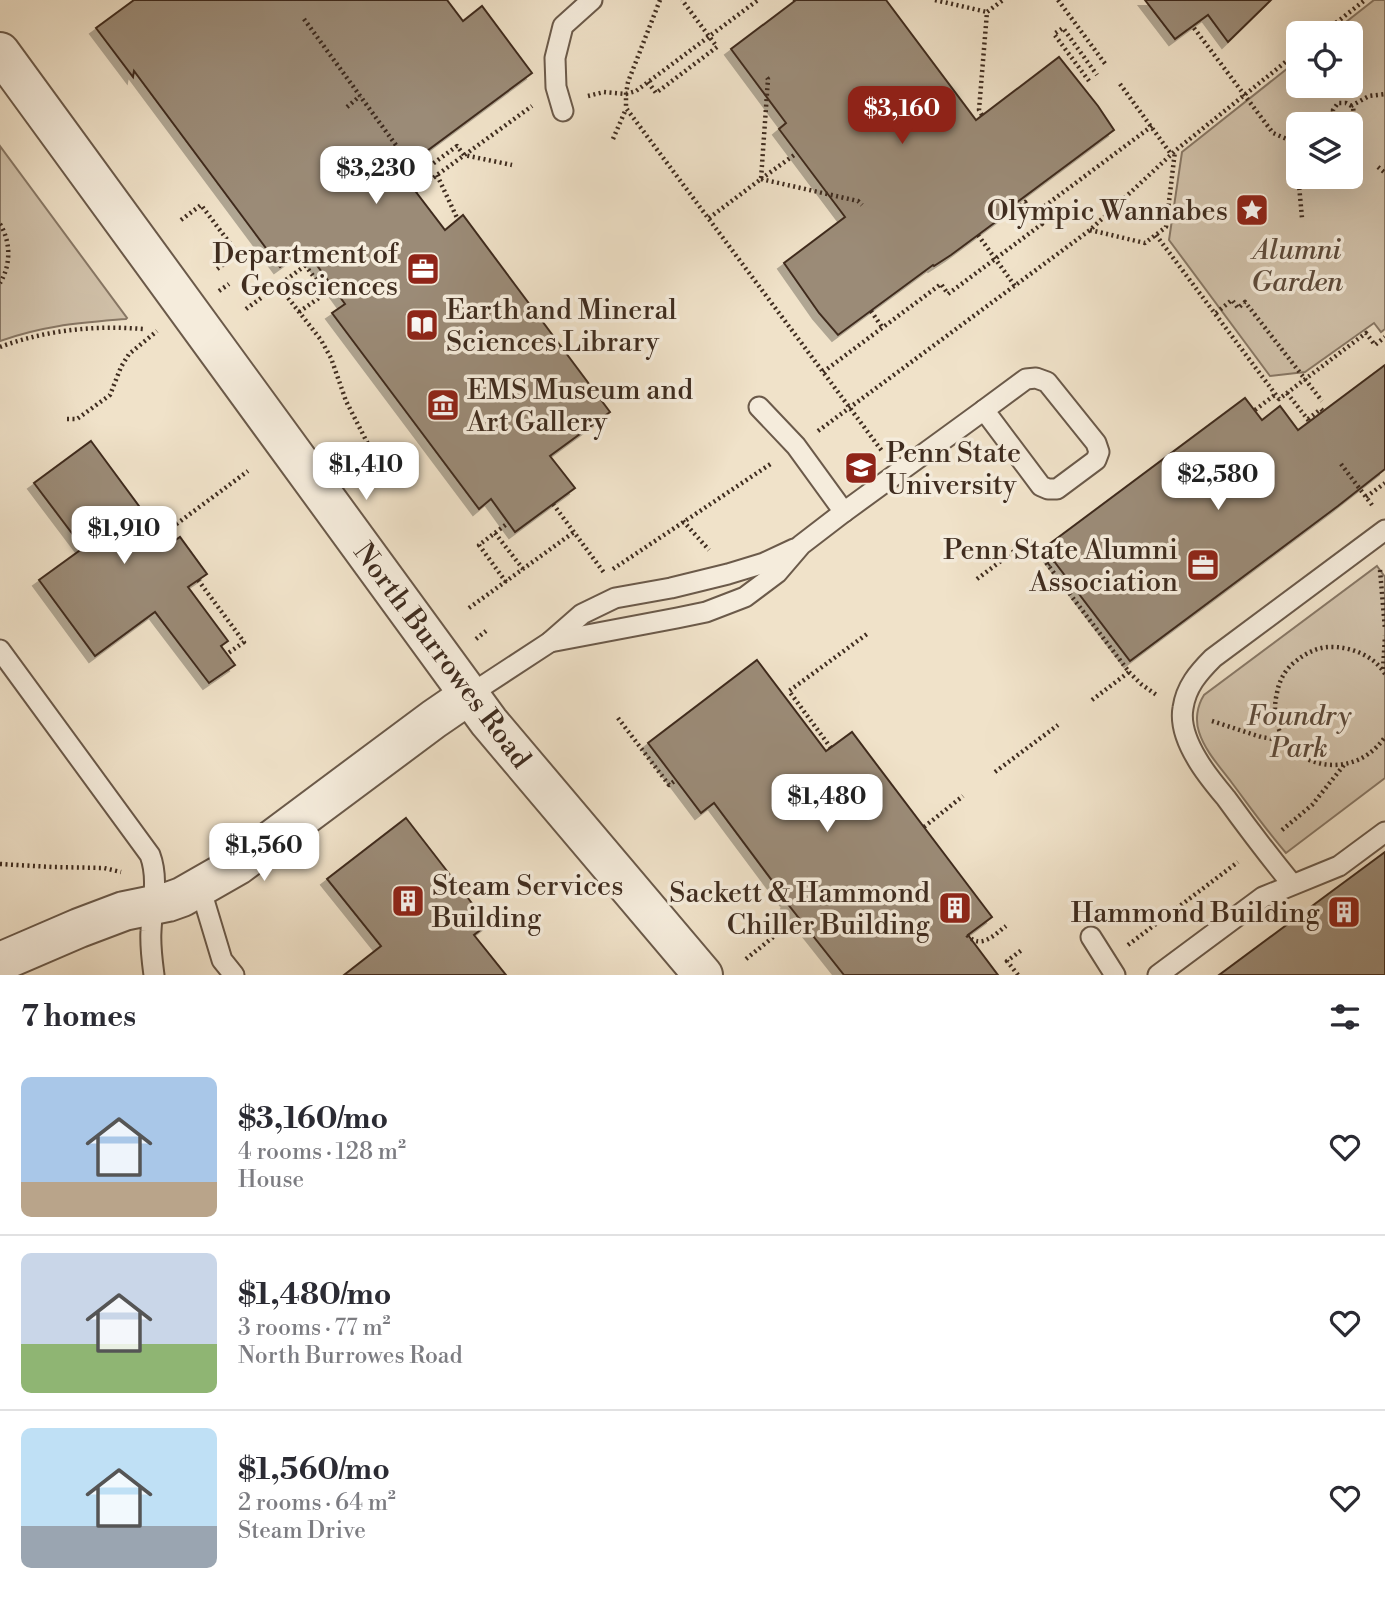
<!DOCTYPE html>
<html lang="en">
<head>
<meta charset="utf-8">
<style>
	:root { --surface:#fff; --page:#f2f2f3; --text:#2b2b33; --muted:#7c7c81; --line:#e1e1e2; --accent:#8f2418 }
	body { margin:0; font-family:"Libre Bodoni",serif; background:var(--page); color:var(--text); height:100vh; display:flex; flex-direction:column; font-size:26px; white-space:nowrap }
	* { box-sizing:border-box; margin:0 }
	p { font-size:23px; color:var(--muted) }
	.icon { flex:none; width:38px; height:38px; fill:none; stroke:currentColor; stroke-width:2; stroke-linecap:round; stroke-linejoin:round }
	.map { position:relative; height:975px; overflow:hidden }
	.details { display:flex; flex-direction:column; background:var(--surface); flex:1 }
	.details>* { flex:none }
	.tools { position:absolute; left:1286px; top:21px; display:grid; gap:14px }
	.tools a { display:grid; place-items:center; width:77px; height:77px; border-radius:10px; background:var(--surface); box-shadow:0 7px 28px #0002; font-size:35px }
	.price { position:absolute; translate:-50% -60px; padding:0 16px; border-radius:14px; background:#fff; color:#222; font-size:23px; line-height:46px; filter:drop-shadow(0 2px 4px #0008) }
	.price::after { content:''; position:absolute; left:50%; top:42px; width:21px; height:16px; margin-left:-10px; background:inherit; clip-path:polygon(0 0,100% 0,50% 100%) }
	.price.selected { background:var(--accent); color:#fff }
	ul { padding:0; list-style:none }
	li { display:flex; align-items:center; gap:21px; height:175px; padding:0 21px }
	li+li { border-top:2px solid var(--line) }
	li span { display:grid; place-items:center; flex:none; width:196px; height:140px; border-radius:10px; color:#555 }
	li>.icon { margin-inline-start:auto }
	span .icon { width:84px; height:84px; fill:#fffc; stroke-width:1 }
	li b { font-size:30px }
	h2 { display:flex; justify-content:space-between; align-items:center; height:84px; padding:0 21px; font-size:30px }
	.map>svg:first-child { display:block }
</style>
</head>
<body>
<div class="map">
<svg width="1385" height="975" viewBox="0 0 1385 975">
	<defs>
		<filter id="shadow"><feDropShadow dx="-6" dy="6" stdDeviation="0" flood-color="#0004"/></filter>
	</defs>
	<rect width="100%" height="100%" fill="#f0e2c9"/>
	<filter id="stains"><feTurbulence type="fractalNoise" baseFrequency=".00286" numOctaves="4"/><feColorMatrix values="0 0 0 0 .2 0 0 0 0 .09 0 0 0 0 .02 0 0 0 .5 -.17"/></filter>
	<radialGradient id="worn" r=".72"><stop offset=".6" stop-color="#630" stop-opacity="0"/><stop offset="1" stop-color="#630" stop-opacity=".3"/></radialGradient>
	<g fill="#d2c3ac" stroke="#887866" stroke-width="2" fill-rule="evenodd">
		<path d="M1374,0H1385V329L1381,332L1374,323L1305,372L1270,376L1169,240L1182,152L1298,60V86H1351V33H1332ZM1298,124H1351V177H1298Z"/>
		<path d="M0,146L127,318L126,319C80,323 45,325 0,341Z"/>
		<path d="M1377,566L1385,577V778L1286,853C1267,831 1250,807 1232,783C1220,767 1205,751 1199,732C1195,720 1197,706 1204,695Z"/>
	</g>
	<g fill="#9b8b77" stroke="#3f2c1f" stroke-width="2" filter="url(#shadow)">
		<polygon points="134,0 447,0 463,21 482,6 532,73 400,171 445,230 463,215 610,412 550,456 575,488 515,532 491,499 479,509 332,313 345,304 305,249 280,267 134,71 133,77 96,28"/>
		<polygon points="796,0 886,0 976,120 1059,57 1098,106 1114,130 1000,215 1005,215 951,255 934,266 933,265 838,335 819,313 784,263 845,217 779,129 786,123 731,49"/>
		<polygon points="1145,0 1271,0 1228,42 1208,15 1175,39"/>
		<polygon points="1385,365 1385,469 1338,506 1130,661 1044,548 1245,398 1262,420 1280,406 1298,430"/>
		<polygon points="91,441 153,525 155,524 170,544 180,537 207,574 188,587 228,641 221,646 235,665 209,683 155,612 95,656 39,580 83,548 34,483"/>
		<polygon points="757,660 826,751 852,732 992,917 968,935 998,975 844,975 787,903 788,902 714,803 701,813 676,780 648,743"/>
		<polygon points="406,818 488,924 474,935 506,975 344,975 381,946 327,879"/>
		<polygon points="1385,852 1385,975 1219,975 1312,906"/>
	</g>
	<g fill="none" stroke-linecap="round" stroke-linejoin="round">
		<defs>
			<g id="service">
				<polyline points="563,111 556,87 555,58 563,26 592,0"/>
				<polygon points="1036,378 1047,382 1096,443 1099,452 1096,460 1057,489 1048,489 1041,486 984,410 1026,379"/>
				<polyline points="759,407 796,446 844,512"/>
				<polyline points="550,642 677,618 706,612 745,597 777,573 801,545 844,512 984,410"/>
				<path d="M0,650L150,855C159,879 152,906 151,931C150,946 152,960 154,975"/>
				<polyline points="469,695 550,642 582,614 615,598 671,588 728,574 764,563 794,549"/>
				<path d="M1292,884C1269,856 1247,827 1226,798C1216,786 1205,773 1197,759C1188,744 1180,725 1183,708C1186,687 1198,673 1213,658L1385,530"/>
				<polyline points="200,887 222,960 234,975"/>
				<polyline points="1091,937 1115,975"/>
				<polyline points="1158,975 1263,897 1339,866 1385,832"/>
			</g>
			<g id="minor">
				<polyline points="0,52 489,722 703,975"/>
				<polyline points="0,962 79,928 124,911 168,902 182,897 238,865 434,719 469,695"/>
			</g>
		</defs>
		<use href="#service" stroke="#6b5a4a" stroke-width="23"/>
		<use href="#minor" stroke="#6b5a4a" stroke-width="42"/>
		<g stroke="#3f2c1f" stroke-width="4.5" stroke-dasharray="2 3.5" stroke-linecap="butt">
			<polyline points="660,0 628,82 626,94 626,108 882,451"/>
			<polyline points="795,0 795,1"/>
			<polyline points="935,0 987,12"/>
			<polyline points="1058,0 1106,65"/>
			<polyline points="304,19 425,185"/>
			<polyline points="1194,28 1273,133 1298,144"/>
			<polyline points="1323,33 1365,0"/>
			<polyline points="1089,81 1054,34 1063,28 1097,75"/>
			<polyline points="648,82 656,93 717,47 682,0"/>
			<polyline points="1120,84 1171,154"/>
			<polyline points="588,96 604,92 626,94 636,91 758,0"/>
			<polyline points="1351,106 1369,96 1385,94"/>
			<polyline points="347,107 360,96"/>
			<polyline points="982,115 979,110 987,12 1003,0"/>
			<polyline points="1340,123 1349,122 1354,115 1353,107 1346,103 1338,103 1333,110 1334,118 1340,124"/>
			<polyline points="613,139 626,109"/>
			<polyline points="1298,144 1298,174 1302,218"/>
			<polyline points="1351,146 1359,151"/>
			<polyline points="394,165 409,153 423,171 457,146 464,155 512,165"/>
			<polyline points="1378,167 1385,173"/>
			<polyline points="437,175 458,220"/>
			<polyline points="761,179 858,201 862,205"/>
			<polyline points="761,179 797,153"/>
			<polyline points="416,191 437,175 532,106"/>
			<polyline points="1008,212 1010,214 1025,202 1034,214"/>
			<polyline points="709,218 761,179 768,79 765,75"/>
			<polyline points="181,220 201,205 238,254 217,269"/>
			<path d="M0,224C11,242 11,265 0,283"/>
			<polyline points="1090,230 1145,243 1166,227 1175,151"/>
			<polyline points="978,235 1015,286"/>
			<polyline points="1156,235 1279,399 1366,333 1375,345 1385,337"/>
			<polyline points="278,285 321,340 331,358 346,401 369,446 371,453 366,469"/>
			<polyline points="219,291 229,284"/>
			<polyline points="246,309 313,260"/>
			<polyline points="871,311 882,327"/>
			<polyline points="299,312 326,293 305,265"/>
			<polyline points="1216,313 1232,300 1238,308 1245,302 1322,401"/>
			<path d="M0,347C46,330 95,325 143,329"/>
			<polyline points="823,372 941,284 948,294 1042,224 1034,214 1152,126"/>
			<polyline points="1287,393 1309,421"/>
			<polyline points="1255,410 1276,394"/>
			<polyline points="67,419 77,419 110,395 121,367 129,354 157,331"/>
			<polyline points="1308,419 1321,409 1323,411"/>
			<polyline points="818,431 1090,230 1176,150 1298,52"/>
			<polyline points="1341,464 1372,505"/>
			<polyline points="1366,497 1385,483"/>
			<polyline points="553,504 605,574"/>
			<polyline points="683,521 709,550"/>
			<polyline points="495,533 523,569"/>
			<polyline points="163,534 248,471"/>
			<polyline points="1048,565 1054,560"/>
			<polyline points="613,569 772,463"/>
			<polyline points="1380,570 1385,629"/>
			<polyline points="977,579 1029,540 1129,672 1092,700"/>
			<polyline points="198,580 244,642 227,654"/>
			<polyline points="506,582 479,545 508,523"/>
			<polyline points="469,608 574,532"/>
			<polyline points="476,639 486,631"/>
			<polyline points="1383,669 1385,636"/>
			<polyline points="1129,672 1141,684 1158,696"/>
			<path d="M1385,674C1375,657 1354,648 1335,647C1320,646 1307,652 1296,661C1285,669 1279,681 1277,693C1261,758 1346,793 1385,737"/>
			<polyline points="618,718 669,785 676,780"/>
			<polyline points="1212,721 1261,737 1285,741"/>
			<polyline points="831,748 789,691 867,634"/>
			<polyline points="995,772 1058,725"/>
			<polyline points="924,827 963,796"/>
			<polyline points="1282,830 1312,805 1344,765"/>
			<polyline points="0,864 52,867 104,868 121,872"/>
			<path d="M967,935C981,950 994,935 1006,926"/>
			<polyline points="1128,945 1238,862"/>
			<polyline points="746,959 798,917"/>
			<polyline points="1018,975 1007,961 1023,949"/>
		</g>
		<use href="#service" stroke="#f5ecdc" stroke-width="19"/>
		<use href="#minor" stroke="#f5ecdc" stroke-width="38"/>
	</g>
	<defs>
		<symbol id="sight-square" viewBox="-11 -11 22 22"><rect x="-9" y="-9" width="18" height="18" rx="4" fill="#8f2418" stroke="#f5ecdc"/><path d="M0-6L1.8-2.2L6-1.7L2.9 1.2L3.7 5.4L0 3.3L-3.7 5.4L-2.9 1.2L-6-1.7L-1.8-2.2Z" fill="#fff"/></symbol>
		<symbol id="office-square" viewBox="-11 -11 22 22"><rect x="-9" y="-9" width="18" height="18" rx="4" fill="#8f2418" stroke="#f5ecdc"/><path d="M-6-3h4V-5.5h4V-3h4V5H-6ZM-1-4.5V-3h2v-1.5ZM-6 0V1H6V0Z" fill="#fff"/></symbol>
		<symbol id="library-square" viewBox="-11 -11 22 22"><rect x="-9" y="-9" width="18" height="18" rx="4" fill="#8f2418" stroke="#f5ecdc"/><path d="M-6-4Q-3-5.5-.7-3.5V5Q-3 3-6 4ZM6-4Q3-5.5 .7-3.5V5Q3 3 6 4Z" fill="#fff"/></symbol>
		<symbol id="museum-square" viewBox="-11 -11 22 22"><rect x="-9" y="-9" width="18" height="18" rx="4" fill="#8f2418" stroke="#f5ecdc"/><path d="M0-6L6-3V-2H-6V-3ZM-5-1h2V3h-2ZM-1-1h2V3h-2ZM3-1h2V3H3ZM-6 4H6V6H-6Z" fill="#fff"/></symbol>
		<symbol id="university-square" viewBox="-11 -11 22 22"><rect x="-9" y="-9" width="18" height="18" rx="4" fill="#8f2418" stroke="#f5ecdc"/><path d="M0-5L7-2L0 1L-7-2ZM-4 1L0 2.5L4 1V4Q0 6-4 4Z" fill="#fff"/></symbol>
		<symbol id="building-square" viewBox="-11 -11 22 22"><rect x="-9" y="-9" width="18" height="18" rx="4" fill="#8f2418" stroke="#f5ecdc"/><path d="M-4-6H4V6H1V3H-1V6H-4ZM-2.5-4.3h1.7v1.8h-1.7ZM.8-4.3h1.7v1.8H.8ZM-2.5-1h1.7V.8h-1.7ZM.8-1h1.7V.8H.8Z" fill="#fff"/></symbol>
	</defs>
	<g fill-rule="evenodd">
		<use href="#sight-square" x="1233" y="191" width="38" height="38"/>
		<use href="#office-square" x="404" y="250" width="38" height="38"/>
		<use href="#library-square" x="403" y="306" width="38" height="38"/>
		<use href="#museum-square" x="424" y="386" width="38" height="38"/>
		<use href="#university-square" x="842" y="449" width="38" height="38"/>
		<use href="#office-square" x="1184" y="546" width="38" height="38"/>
		<use href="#building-square" x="389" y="882" width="38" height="38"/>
		<use href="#building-square" x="936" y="889" width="38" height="38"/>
		<use href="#building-square" x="1325" y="893" width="38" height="38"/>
	</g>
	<g text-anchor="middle" stroke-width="7" stroke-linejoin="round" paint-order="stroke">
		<g font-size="28" fill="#3f2c1f" stroke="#f5ecdc" text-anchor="end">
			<text x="1228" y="220">Olympic Wannabes</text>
			<text x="398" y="263">Department of<tspan x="398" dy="32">Geosciences</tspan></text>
			<text x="446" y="319" text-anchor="start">Earth and Mineral<tspan x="446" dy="32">Sciences Library</tspan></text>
			<text x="467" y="399" text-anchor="start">EMS Museum and<tspan x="467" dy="32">Art Gallery</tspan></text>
			<text x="886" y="462" text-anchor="start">Penn State<tspan x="886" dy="32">University</tspan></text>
			<text x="1178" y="559">Penn State Alumni<tspan x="1178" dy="32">Association</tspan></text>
			<text x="432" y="895" text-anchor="start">Steam Services<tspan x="432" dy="32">Building</tspan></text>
			<text x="930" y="902">Sackett &amp; Hammond<tspan x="930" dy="32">Chiller Building</tspan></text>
			<text x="1320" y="922">Hammond Building</text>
		</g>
		<g font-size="28" font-style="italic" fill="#5c4a3b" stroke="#f5ecdc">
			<text x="1297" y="259">Alumni<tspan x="1297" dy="32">Garden</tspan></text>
			<text x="1299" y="725">Foundry<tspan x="1299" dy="32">Park</tspan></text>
		</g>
		<g font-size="28" fill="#3f2c1f" stroke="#f5ecdc">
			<text transform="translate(443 655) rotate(53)" y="10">North Burrowes Road</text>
		</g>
	</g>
	<rect width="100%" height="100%" filter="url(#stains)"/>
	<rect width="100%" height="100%" fill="url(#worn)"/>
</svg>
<div class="tools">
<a><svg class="icon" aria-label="locate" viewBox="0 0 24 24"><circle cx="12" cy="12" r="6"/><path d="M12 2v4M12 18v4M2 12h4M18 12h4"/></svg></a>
<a><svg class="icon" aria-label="layers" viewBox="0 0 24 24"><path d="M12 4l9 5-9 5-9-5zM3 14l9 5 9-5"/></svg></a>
</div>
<b class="price selected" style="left:902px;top:146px">$3,160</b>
<b class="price" style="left:376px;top:206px">$3,230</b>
<b class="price" style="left:366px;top:502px">$1,410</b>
<b class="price" style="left:1218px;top:512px">$2,580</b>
<b class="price" style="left:124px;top:566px">$1,910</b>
<b class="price" style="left:827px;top:834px">$1,480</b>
<b class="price" style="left:264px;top:883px">$1,560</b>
</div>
<section class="details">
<h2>7 homes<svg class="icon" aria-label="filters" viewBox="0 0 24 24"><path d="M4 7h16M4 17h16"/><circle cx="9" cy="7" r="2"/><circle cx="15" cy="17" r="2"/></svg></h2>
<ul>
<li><span style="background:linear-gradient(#a9c7e8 75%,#b9a48a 0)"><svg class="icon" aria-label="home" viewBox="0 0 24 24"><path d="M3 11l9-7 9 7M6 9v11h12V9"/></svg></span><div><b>$3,160/mo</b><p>4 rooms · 128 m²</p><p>House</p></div><svg class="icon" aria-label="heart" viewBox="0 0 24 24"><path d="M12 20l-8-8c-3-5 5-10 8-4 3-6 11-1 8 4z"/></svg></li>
<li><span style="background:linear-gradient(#c9d6e8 65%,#8fb573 0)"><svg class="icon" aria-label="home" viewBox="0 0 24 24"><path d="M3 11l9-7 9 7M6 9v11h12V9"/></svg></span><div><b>$1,480/mo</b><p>3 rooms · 77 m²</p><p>North Burrowes Road</p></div><svg class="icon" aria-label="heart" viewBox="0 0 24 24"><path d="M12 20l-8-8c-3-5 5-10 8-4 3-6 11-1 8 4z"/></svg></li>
<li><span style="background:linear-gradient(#bfe0f5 70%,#9aa5b1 0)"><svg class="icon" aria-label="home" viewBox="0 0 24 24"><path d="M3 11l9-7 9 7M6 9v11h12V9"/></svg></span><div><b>$1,560/mo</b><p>2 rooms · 64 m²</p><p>Steam Drive</p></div><svg class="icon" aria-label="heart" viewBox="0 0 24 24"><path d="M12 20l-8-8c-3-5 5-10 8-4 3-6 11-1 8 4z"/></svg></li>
</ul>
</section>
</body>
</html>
